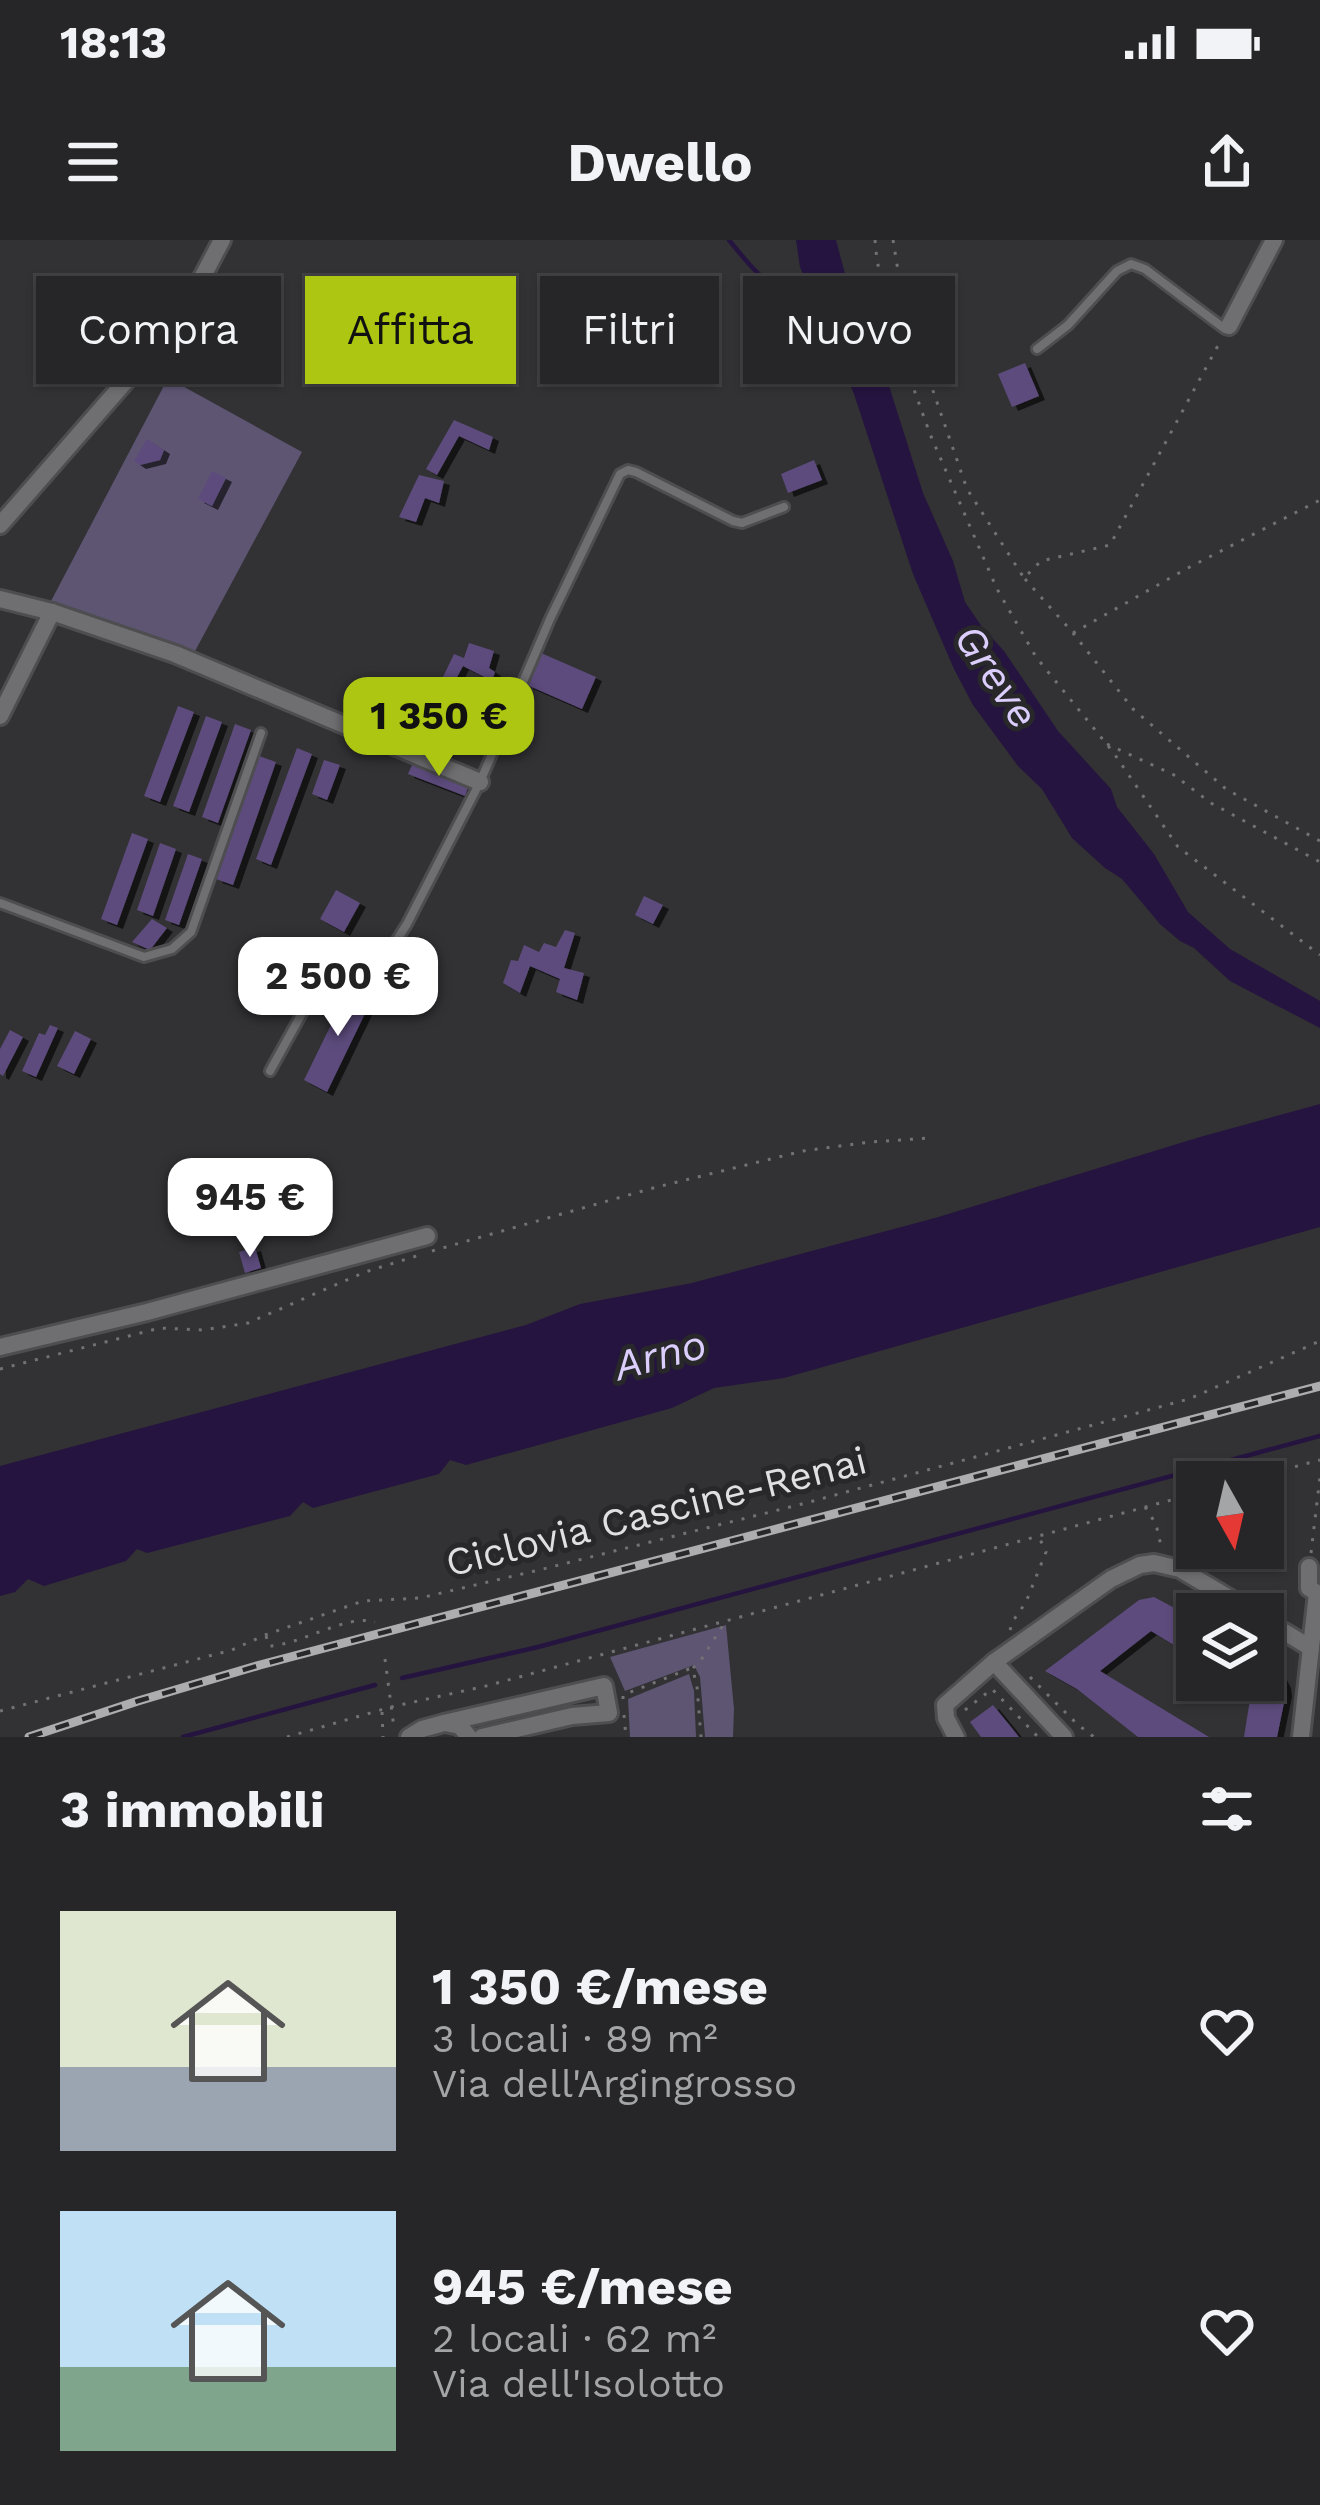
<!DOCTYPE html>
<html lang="it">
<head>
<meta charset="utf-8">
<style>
	:root { --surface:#262527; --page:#2e2d2f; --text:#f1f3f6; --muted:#a4a5a7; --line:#424244; --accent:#acc612 }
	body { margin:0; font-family:"Work Sans",sans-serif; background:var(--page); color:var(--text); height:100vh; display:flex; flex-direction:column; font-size:45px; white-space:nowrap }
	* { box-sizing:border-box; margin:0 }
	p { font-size:39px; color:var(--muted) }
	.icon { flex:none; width:66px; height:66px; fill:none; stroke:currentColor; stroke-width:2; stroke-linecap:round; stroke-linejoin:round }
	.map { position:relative; height:1497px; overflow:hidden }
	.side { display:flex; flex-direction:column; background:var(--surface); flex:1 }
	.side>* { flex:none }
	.top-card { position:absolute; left:36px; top:36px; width:1248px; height:108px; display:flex; gap:24px }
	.needle { width:78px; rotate:172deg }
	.controls { position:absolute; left:1176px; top:1221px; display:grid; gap:24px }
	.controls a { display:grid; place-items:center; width:108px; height:108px; border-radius:0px; background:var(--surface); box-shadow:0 3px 9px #0004,0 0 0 3px var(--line); font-size:60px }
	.price { position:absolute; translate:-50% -102px; padding:0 27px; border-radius:24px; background:#fff; color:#222; font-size:39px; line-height:78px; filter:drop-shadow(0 3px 6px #0008) }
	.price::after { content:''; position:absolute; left:50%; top:72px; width:36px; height:27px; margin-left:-18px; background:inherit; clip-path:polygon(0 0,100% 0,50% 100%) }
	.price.current { background:var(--accent); color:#111 }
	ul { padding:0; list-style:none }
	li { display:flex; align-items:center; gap:36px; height:300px; padding:0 60px }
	li span { display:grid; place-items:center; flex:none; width:336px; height:240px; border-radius:0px; color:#555 }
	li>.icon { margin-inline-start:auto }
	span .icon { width:144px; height:144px; fill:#fffc; stroke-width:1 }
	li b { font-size:51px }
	h2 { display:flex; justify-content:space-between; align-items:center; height:144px; padding:0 60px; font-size:51px }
	.tag { padding:0 42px; border-radius:0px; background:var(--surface); box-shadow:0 3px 9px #0004,0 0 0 3px var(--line); font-size:42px; line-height:108px }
	.tag.current { background:var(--accent); color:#111 }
	.status { display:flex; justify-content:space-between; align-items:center; height:84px; padding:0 60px; background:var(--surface); direction:ltr }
	.status svg { height:33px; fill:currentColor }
	header { display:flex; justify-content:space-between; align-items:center; height:156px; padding:0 60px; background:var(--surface); font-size:54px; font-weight:700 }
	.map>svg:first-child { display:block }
</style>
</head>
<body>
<div class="status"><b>18:13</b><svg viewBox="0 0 49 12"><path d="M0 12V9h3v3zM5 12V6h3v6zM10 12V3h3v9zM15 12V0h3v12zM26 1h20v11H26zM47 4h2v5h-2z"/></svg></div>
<header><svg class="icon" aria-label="menu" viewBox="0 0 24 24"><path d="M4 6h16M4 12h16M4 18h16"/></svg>Dwello<svg class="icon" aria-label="share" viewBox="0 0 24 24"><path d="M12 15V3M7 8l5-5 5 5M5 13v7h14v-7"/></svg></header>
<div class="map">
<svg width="1320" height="1497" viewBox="0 0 1320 1497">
	<defs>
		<filter id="shadow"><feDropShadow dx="6" dy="4" stdDeviation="0" flood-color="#0009"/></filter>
	</defs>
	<rect width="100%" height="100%" fill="#323134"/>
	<g fill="#5e5573">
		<polygon points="168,138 302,212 194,413 50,363"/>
		<polygon points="726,1385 734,1469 733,1497 705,1497 700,1437 694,1425 625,1451 610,1417"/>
		<polygon points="689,1434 694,1451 696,1497 630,1497 628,1459"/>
	</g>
	<g fill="#25143f">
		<polygon points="796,0 836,0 855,72 889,146 923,253 953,321 965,362 982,387 1004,411 1058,491 1111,549 1117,567 1154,614 1188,672 1230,709 1320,761 1320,788 1230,741 1194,708 1180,701 1160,684 1122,639 1105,628 1072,598 1042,549 1018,526 973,465 954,429 913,334 854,154 800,27"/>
		<polygon points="1320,864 1320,987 784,1138 714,1148 672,1168 466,1225 450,1220 439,1234 313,1268 303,1262 290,1276 147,1313 137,1309 126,1321 44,1346 28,1339 15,1352 0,1356 0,1226 526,1085 580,1064 692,1043 935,978 1200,897"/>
	</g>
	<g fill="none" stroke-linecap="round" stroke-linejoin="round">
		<g stroke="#25143f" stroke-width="4.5">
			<path d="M729,0C756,33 774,57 819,61"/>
			<polyline points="402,1438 538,1407 1320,1196"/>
			<polyline points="183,1497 375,1445"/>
		</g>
	</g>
	<g fill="#5c4c7c" filter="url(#shadow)">
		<polygon points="1025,123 1039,156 1012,167 998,134"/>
		<polygon points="454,180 493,197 489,210 459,196 437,235 426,229"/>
		<polygon points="147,199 164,210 160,220 140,225 134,221"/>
		<polygon points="814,220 822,240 788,253 781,234"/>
		<polygon points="212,231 226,238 212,266 198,259"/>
		<polygon points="419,235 444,241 439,263 425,258 416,282 399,277"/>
		<polygon points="469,403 494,411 489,428 495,432 492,441 463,426 455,441 443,437 454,414 464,418"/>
		<polygon points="541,413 596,437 582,469 527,445"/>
		<polygon points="178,466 194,472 160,562 144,556"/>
		<polygon points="206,476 222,482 189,572 173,566"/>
		<polygon points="235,484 251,490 218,583 202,577"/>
		<polygon points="297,508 312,514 271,625 256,619"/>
		<polygon points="259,516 276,522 233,645 216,639"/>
		<polygon points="324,520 340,525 327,560 312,554"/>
		<polygon points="413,523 469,545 465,556 408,534"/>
		<polygon points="132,593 148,599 117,685 101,679"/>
		<polygon points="160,603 176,609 153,676 137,670"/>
		<polygon points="188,614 202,619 179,685 165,680"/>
		<polygon points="336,650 360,663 344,692 320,679"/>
		<polygon points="644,656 663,665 653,684 635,675"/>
		<polygon points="152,679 167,688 150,710 132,702"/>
		<polygon points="565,690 575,693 564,728 584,733 577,760 556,752 560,739 530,726 520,753 503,743 511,720 518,721 524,705 539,712 544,703 556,707"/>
		<polygon points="350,746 373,757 327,852 304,840"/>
		<polygon points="50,785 58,788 36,837 22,831 39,793 45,795"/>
		<polygon points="10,790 23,797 3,836 0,834 0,809"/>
		<polygon points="75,791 91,799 74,834 57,826"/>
		<polygon points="255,1007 261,1028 245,1033 239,1012"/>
		<polygon points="1154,1357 1197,1380 1197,1419 1151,1391 1100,1431 1209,1497 1138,1497 1077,1449 1045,1431 1139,1360"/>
		<polygon points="1263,1421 1278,1430 1285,1444 1286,1453 1277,1497 1244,1497 1251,1453 1231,1440 1263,1440"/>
		<polygon points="993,1465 1011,1487 1019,1497 981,1497 970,1482"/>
	</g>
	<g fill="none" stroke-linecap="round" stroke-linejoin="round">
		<defs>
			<g id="lane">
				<polyline points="1037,109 1068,85 1117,31 1131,24 1145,29 1225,89"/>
				<polyline points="0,663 144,717 172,709 191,692 261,493"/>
				<polyline points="270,831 321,739 384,720 407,684 480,542 550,379 620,234 628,230 636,232 733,281 742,283 784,267"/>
			</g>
			<g id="street">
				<polyline points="1229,86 1274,0"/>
				<polyline points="0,285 152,111 186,68 222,0"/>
				<polyline points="0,359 52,372 175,414 480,542"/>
				<polyline points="0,476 52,372"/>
				<polyline points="0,1107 147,1072 427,996"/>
				<polyline points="1263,1379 1311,1408"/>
				<polyline points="994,1422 1064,1497"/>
				<polyline points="445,1483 460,1486 469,1497"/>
				<polyline points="409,1497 422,1489 444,1483 604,1446 609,1473 572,1476 482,1497"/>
				<polyline points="956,1497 946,1478 945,1465 994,1422 1111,1339 1140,1325 1154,1323 1180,1329 1256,1374"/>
				<polyline points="1301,1497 1317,1353 1309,1348 1309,1327"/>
			</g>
		</defs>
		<use href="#lane" stroke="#4e4d50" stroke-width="14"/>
		<use href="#street" stroke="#4e4d50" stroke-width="22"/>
		<g stroke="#727174" stroke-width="3" stroke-dasharray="3 9" stroke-linecap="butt">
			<polyline points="875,0 877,21 899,108 930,194 997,349 1036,417 1113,512 1178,607 1320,715"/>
			<polyline points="893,0 904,67 967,249 1024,338 1041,321 1110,305 1221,100"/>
			<polyline points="1025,339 1073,393 1133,469 1226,549 1320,601"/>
			<polyline points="1073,393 1186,329 1320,260"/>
			<polyline points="1107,504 1174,535 1211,563 1320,622"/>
			<polyline points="432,1011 653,948 803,911 870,902 930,898"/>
			<polyline points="0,1129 160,1088 203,1090 248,1083 365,1032 423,1014"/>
			<polyline points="1237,1242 1320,1220"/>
			<polyline points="1145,1267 1156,1284 1161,1306"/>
			<polyline points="1311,1313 1320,1237"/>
			<polyline points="1010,1390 1013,1381 1026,1362 1046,1312 1039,1297"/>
			<path d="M266,1396L269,1406C301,1405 348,1373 375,1382"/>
			<polyline points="1284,1409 1285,1437"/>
			<polyline points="385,1419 394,1488"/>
			<polyline points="693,1428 701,1420 725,1382"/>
			<polyline points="1030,1437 1077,1484 1094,1497"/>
			<polyline points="623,1459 623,1455 689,1429 693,1430 697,1447 701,1497"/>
			<polyline points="965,1470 992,1449 1038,1497"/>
			<polyline points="0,1471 232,1410 265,1395 363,1361 420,1358 539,1330 802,1264 1189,1159 1320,1101"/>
			<polyline points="382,1472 383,1497"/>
			<polyline points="624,1475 626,1497"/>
			<polyline points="287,1497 391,1467 486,1446 1197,1253"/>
		</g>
		<use href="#lane" stroke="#6f6f71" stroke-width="8"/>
		<use href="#street" stroke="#6f6f71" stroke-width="16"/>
		<defs>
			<polyline id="rail" points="29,1497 138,1461 260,1425 1320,1146"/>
		</defs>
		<use href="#rail" stroke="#adadaf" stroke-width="9"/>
		<use href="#rail" stroke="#28272a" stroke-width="4.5" stroke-dasharray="14" stroke-linecap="butt"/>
	</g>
	<g text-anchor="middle" stroke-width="10" stroke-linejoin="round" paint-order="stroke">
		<g font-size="39" fill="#e0e0e2" stroke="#28272a">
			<text transform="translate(656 1271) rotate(-14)" y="14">Ciclovia Cascine-Renai</text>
		</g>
		<g font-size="42" font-style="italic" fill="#dbcdfc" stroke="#28272a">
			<text transform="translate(997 436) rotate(56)" y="15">Greve</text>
			<text transform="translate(660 1114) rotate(-15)" y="15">Arno</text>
		</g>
	</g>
</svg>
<div class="controls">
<a><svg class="needle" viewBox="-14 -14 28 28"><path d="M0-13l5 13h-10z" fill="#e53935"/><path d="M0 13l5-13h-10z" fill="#a4a5a7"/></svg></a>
<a><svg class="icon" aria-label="layers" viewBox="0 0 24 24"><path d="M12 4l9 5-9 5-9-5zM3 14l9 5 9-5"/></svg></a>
</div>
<b class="price current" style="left:439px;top:539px">1 350 €</b>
<b class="price" style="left:338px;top:799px">2 500 €</b>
<b class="price" style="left:250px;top:1020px">945 €</b>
<div class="top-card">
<a class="tag">Compra</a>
<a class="tag current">Affitta</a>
<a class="tag">Filtri</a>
<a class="tag">Nuovo</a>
</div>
</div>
<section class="side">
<h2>3 immobili<svg class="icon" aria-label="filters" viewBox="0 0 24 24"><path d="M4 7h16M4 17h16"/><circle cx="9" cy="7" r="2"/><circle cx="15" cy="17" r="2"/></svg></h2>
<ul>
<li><span style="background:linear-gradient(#dfe7d0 65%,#9aa5b1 0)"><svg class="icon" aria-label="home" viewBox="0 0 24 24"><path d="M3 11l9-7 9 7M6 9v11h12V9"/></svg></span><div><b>1 350 €/mese</b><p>3 locali · 89 m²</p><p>Via dell'Argingrosso</p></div><svg class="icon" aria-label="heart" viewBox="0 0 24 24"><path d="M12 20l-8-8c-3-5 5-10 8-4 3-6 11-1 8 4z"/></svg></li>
<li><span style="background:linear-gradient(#bfe0f5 65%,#7fa58c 0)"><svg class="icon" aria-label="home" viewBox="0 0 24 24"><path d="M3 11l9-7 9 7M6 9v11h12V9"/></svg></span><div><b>945 €/mese</b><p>2 locali · 62 m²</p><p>Via dell'Isolotto</p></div><svg class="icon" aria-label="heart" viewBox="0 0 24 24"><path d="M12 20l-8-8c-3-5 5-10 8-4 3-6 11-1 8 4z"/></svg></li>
</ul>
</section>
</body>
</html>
